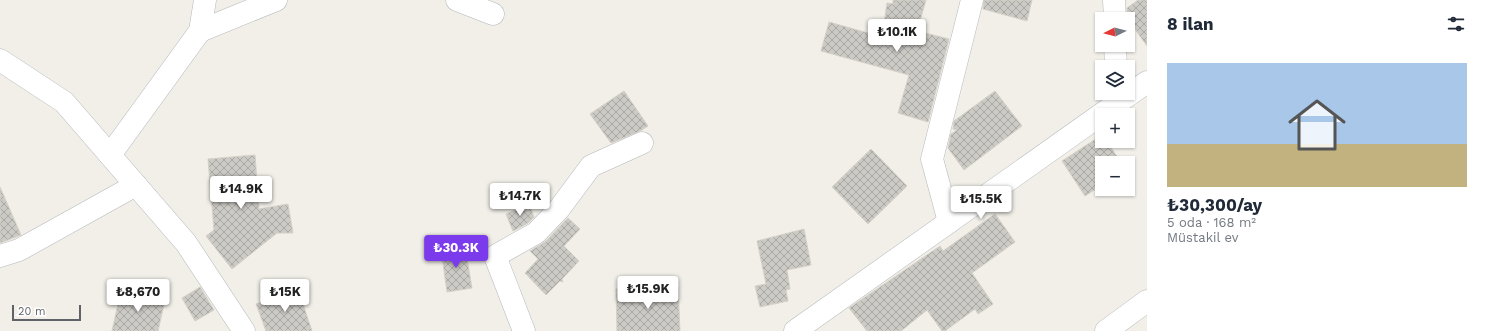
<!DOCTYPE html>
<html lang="tr">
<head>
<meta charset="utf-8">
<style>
	:root { --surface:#fff; --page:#f2f2f3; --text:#1f2937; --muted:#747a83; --accent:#7c3aed }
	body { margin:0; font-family:"Work Sans",sans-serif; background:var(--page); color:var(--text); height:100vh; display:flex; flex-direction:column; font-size:15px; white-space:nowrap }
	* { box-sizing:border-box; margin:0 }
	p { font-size:13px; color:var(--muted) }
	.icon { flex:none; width:22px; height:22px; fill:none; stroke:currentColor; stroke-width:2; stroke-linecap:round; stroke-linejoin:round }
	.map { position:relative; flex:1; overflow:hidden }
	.drawer { display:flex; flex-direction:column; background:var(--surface); width:340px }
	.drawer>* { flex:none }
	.needle { width:26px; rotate:264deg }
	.fabs { position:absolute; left:1095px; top:12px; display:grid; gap:8px }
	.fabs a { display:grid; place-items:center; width:40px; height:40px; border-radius:0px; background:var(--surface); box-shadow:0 1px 3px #0004; font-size:20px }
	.scale { position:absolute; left:12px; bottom:10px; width:69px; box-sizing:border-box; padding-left:4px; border:2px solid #5f6368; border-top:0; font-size:11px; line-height:14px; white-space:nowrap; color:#5f6368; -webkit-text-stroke:3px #fff; paint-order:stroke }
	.price { position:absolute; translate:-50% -34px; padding:0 9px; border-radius:4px; background:#fff; color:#222; font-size:13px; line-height:26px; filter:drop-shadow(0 1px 2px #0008) }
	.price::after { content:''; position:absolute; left:50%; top:24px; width:12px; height:9px; margin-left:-6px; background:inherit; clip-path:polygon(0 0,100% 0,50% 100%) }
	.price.selected { background:var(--accent); color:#fff }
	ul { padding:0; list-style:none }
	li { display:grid; align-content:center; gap:8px; height:212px; padding:0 20px }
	li span { display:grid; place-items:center; height:124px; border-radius:0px; color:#555 }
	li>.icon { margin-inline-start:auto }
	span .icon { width:72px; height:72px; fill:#fffc; stroke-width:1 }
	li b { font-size:17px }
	h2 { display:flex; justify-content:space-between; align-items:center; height:48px; padding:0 20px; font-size:17px }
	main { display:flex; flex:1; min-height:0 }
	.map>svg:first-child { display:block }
</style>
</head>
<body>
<main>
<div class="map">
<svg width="1147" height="331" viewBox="0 0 1147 331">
	<defs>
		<pattern id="building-cross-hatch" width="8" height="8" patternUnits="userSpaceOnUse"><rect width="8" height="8" fill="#cccac5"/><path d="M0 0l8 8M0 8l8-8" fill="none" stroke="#a9a8a4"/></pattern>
	</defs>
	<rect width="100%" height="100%" fill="#f1efe8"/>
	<g fill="url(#building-cross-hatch)" stroke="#d6d1c6">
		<polygon points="893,0 926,0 917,31 949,39 928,122 898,113 909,75 821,51 829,22 882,37 887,3 893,4"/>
		<polygon points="984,0 1032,0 1027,21 983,9"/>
		<polygon points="1138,0 1147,0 1147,46 1127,18 1127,8"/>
		<polygon points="624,91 648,126 640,131 611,143 590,114"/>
		<polygon points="995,91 1022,126 964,170 948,148 951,134 957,130 953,129 954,121"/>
		<polygon points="1102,135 1102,141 1107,141 1121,163 1102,163 1102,185 1085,196 1062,161"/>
		<polygon points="871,149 907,186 868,224 832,187"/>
		<polygon points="255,155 259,209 288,204 293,233 277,233 232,269 206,236 214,230 208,159"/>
		<polygon points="0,187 21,235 0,243"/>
		<polygon points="529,204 534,217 528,223 513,231 506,214"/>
		<polygon points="995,214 1015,242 972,273 993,304 978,314 975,309 945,331 942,331 927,310 901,331 867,331 849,308 940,246 943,251"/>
		<polygon points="568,218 580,229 564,246 579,261 562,279 563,282 560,281 546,295 525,273 538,259 530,251 545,242"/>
		<polygon points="804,229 811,265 787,270 790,289 786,290 788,301 760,307 755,286 766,284 757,241"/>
		<polygon points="465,246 472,288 447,292 441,249"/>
		<polygon points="200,287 214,310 195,321 182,298"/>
		<polygon points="678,287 680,331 617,331 616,289"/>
		<polygon points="298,289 312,331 266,331 256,304"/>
		<polygon points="121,290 165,300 158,331 112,331"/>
	</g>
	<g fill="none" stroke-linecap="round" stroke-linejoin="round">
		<defs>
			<g id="minor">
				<polyline points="457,0 493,14"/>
				<polyline points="1114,0 1115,19"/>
				<polyline points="200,31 205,0"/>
				<polyline points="1115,45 1116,67"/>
				<polyline points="0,60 64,102 186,243 244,331"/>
				<polyline points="110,155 200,31 276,0"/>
				<polyline points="949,222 932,159 972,0"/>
				<polyline points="0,256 19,250 136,185"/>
				<polyline points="524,331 495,256 536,233 559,209 591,166 642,143"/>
				<polyline points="1106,331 1147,301"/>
			</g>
			<polyline id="secondary" points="795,331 1147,82"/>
		</defs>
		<use href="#minor" stroke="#b5b8bc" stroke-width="23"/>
		<use href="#secondary" stroke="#b6babf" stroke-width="23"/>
		<use href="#minor" stroke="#fff" stroke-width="22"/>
		<use href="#secondary" stroke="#fff" stroke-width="22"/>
	</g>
</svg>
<div class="fabs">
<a><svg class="needle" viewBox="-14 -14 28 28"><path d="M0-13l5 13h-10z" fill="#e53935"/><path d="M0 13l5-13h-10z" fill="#747a83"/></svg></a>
<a><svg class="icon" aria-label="layers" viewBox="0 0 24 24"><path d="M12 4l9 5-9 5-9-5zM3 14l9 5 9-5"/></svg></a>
<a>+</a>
<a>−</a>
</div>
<div class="scale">20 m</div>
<b class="price" style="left:897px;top:53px">₺10.1K</b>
<b class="price" style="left:241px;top:210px">₺14.9K</b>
<b class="price" style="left:520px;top:217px">₺14.7K</b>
<b class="price" style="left:981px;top:220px">₺15.5K</b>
<b class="price selected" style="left:456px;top:269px">₺30.3K</b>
<b class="price" style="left:648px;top:310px">₺15.9K</b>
<b class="price" style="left:138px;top:313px">₺8,670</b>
<b class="price" style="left:285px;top:313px">₺15K</b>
</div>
<section class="drawer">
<h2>8 ilan<svg class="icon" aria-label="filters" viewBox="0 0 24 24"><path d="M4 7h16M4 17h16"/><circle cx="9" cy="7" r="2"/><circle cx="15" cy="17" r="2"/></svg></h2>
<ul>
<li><span style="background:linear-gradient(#a9c7e8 65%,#c2b280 0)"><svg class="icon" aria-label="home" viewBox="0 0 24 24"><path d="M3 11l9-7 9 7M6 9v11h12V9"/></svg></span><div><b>₺30,300/ay</b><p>5 oda · 168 m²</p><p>Müstakil ev</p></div></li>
</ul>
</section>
</main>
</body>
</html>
